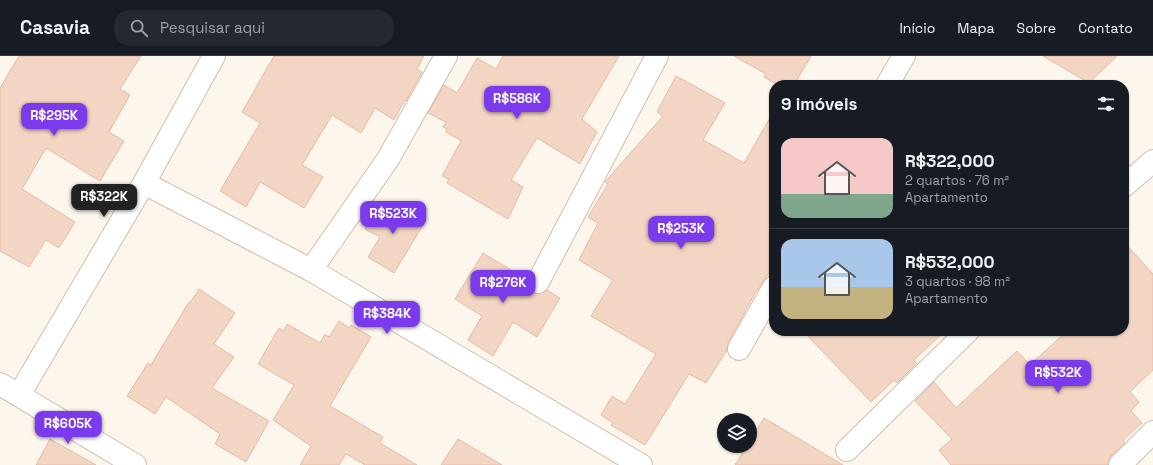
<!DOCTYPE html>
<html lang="pt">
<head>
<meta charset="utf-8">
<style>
	:root { --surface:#171b24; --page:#242831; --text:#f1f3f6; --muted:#9ea1a6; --line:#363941; --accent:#7c3aed }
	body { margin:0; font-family:"Space Grotesk",sans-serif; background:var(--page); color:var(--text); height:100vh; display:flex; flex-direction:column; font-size:15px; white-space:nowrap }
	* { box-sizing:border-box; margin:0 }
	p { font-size:13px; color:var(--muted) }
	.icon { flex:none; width:22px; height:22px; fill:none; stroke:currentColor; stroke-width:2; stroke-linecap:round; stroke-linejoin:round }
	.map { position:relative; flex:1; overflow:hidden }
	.sheet { position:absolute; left:769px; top:24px; width:360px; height:256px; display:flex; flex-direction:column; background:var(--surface); border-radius:16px; box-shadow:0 1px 3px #0004 }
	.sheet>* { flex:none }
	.buttons { position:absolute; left:717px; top:357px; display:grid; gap:8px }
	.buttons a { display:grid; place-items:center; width:40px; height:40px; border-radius:50%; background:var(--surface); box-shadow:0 1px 3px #0004; font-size:20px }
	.price { position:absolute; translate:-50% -34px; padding:0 9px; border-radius:8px; background:var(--accent); color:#fff; font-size:13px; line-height:26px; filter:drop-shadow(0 1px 2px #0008) }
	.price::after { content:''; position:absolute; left:50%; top:24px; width:12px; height:9px; margin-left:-6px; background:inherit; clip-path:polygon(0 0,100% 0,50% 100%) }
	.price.current { background:#222; color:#fff }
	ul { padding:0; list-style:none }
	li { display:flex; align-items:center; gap:12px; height:100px; padding:0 12px }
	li+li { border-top:1px solid var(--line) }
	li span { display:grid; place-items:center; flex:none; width:112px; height:80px; border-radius:12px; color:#555 }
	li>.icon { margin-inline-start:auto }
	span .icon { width:48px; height:48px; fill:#fffc; stroke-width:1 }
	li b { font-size:17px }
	h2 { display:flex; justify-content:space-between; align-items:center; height:48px; padding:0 12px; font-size:17px }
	header { display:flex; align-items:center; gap:24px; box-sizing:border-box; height:56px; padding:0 20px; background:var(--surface); border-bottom:1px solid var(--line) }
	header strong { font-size:19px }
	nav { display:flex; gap:22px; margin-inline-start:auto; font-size:14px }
	.search { width:280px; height:36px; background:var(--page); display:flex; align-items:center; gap:10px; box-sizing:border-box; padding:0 14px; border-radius:16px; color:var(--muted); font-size:15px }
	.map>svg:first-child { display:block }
</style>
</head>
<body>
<header>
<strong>Casavia</strong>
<div class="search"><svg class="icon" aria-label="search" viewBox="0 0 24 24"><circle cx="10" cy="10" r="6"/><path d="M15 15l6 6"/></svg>Pesquisar aqui</div>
<nav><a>Início</a><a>Mapa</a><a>Sobre</a><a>Contato</a></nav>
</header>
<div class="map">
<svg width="1153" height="409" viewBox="0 0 1153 409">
	<rect width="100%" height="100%" fill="#fdf6ec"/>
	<g fill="#f3d5c3" stroke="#e6bba3">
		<polygon points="19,0 141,0 120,33 130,39 109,76 124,85 100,125 46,92 22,133 75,166 59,192 46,184 29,211 0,195 0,32"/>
		<polygon points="274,0 424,0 417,13 422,16 406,45 405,44 394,64 375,52 361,77 332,59 302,109 323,121 304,152 260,126 246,151 220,135 260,67 242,56"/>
		<polygon points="503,0 619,0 582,63 597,76 580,108 537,82 511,124 523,131 508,163 447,127 449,123 442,120 461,85 446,76 447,73 443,71 446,66 428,57 444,29 457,37 477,2 496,13"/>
		<polygon points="734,0 811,0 794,29 778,29 764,21 766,18"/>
		<polygon points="1043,0 1117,0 1089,27"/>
		<polygon points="676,20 725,47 703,84 744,107 774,55 774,210 755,237 728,287 727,294 706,327 689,318 645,389 611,369 613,367 601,359 612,340 625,348 656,298 591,260 613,224 579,204 598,167 588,161 608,128 605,126 663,60 657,56"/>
		<polygon points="381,146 400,157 403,151 426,164 394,217 368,201 380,181 365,173"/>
		<polygon points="1124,186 1153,218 1153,314 1130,336 1139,346 1131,355 1142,367 1123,384 1125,387 1111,400 1108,405 1108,409 951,409 939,394 952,383 915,345 934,326 956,352 1017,295 1030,309 1067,275 1124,275"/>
		<polygon points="483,197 526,223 526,227 527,232 532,237 539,238 547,234 560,242 537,281 513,266 493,300 468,284 482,260 455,243"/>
		<polygon points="199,233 235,257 214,288 234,301 212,332 269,365 246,406 215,388 220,378 166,341 155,358 127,340 148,307 151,309 189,246 190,247"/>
		<polygon points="339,265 349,272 351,269 371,281 330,350 383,381 380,387 417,409 365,409 346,398 339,409 300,409 311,390 273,364 294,329 258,308 279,272 284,275 287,268 320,287 325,278 329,281"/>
		<polygon points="803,275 945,275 914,304 917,307 897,327 894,324 871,346"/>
		<polygon points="764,362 801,384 843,409 735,409 747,390 750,390 750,385"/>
		<polygon points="50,383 96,409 36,409"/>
		<polygon points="458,383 502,409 441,409"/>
	</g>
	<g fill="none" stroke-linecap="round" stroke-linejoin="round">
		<defs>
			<g id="minor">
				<polyline points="887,29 904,0"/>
				<polyline points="144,127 311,214 641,409"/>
				<polyline points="1124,130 1153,105"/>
				<polyline points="311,214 388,103 446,0"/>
				<polyline points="538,226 657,0"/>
				<polyline points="739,293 774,231"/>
				<polyline points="0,328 135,409"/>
				<polyline points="19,339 144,127 214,0"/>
				<polyline points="847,394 968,275"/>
				<polyline points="1120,409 1153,376"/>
			</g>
		</defs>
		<use href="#minor" stroke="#d1beb0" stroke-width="24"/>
		<use href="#minor" stroke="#fff" stroke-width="22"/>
	</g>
</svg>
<div class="buttons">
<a><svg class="icon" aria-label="layers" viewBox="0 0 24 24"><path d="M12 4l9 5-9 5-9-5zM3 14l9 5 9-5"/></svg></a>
</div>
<b class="price" style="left:517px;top:64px">R$586K</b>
<b class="price" style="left:54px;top:81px">R$295K</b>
<b class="price current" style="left:104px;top:162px">R$322K</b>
<b class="price" style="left:393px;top:179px">R$523K</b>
<b class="price" style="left:681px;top:194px">R$253K</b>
<b class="price" style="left:503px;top:248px">R$276K</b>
<b class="price" style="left:387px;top:279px">R$384K</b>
<b class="price" style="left:1058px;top:338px">R$532K</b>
<b class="price" style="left:68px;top:389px">R$605K</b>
<section class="sheet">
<h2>9 imóveis<svg class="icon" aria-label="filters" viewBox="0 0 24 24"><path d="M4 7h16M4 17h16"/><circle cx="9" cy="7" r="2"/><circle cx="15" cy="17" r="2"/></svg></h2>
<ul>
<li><span style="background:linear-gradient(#f6c9c9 70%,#7fa58c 0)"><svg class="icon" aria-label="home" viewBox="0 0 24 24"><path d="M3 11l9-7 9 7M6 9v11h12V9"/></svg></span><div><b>R$322,000</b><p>2 quartos · 76 m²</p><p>Apartamento</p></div></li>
<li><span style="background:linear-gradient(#a9c7e8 60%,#c2b280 0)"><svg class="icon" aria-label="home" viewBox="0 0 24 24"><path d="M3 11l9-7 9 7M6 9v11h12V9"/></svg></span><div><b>R$532,000</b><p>3 quartos · 98 m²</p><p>Apartamento</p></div></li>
</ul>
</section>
</div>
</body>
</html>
